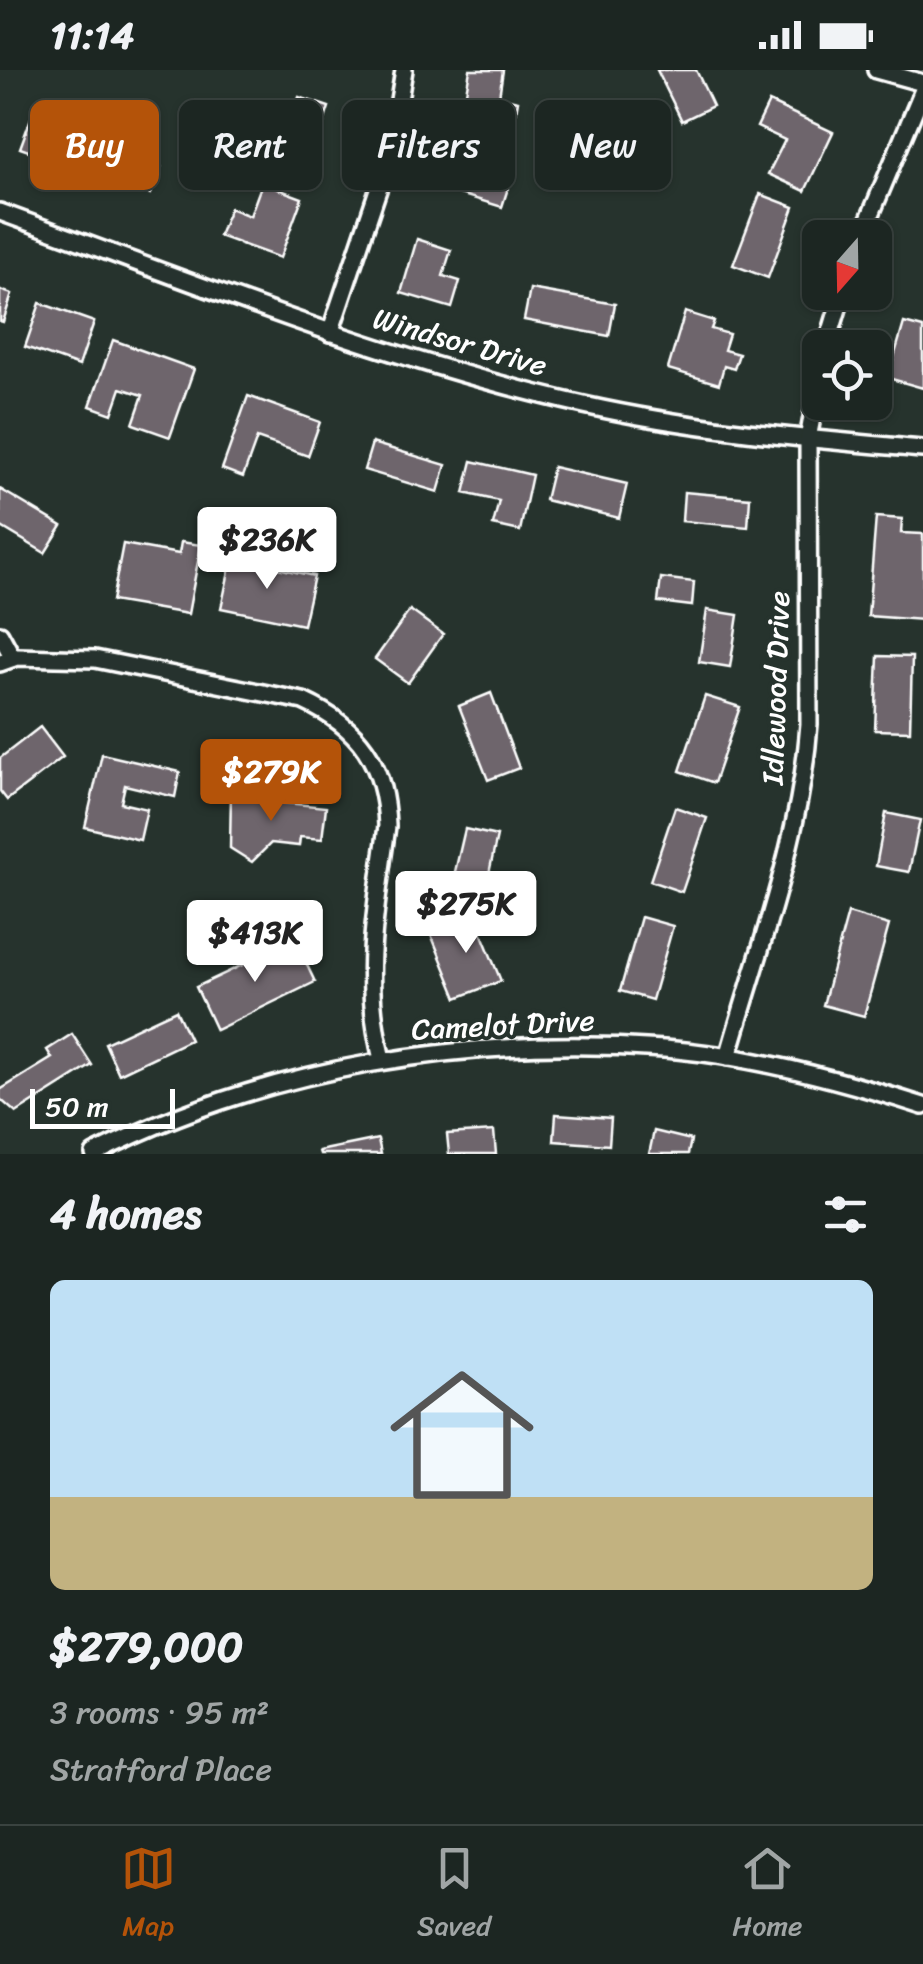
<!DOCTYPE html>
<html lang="en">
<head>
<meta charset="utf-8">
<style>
	:root { --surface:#1c2622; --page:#252e2a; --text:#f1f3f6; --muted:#a0a5a5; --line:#3a4340; --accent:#b45309 }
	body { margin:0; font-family:Sriracha,sans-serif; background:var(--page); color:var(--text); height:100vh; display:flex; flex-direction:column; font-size:38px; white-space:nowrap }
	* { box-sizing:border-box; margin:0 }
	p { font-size:32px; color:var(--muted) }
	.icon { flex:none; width:55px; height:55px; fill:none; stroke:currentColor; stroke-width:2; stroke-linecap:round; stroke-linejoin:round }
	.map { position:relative; height:1084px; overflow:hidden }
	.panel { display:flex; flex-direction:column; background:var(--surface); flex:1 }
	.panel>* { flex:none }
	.banner { position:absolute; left:30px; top:30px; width:865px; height:90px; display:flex; gap:20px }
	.needle { width:65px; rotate:200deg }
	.buttons { position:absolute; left:802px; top:150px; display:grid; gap:20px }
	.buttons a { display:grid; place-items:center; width:90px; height:90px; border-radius:15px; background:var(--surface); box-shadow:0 2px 8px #0004,0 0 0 2px var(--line); font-size:50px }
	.scale { position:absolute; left:30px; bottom:25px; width:145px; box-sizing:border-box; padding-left:10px; border:5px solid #fff; border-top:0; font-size:28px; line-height:35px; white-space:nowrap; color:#fff; -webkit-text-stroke:8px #26332d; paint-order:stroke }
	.price { position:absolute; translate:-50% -85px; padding:0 22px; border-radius:10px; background:#fff; color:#222; font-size:32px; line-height:65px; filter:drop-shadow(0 2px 5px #0008) }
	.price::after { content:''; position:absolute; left:50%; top:60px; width:30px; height:22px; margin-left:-15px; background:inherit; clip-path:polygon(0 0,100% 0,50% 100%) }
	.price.current { background:var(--accent); color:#fff }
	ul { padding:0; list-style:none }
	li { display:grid; align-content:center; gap:20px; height:530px; padding:0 50px }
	li span { display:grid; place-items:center; height:310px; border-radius:15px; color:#555 }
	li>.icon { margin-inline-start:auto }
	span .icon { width:180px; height:180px; fill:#fffc; stroke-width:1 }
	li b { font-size:42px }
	h2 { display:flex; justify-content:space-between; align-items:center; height:120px; padding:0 50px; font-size:42px }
	.tag { padding:0 35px; border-radius:15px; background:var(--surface); box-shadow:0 2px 8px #0004,0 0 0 2px var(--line); font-size:35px; line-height:90px }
	.tag.current { background:var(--accent); color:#fff }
	.status { display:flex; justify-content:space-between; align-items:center; height:70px; padding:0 50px; background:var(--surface); direction:ltr }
	.status svg { height:28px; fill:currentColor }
	.dock { display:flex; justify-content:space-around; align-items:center; height:140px; border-top:2px solid var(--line); background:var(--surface); font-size:28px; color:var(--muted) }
	.dock a { display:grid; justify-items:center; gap:5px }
	.dock .current { color:var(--accent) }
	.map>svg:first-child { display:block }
</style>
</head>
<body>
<div class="status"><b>11:14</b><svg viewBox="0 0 49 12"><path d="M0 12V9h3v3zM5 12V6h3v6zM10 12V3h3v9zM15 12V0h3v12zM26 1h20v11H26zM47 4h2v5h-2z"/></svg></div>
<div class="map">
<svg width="923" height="1084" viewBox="0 0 923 1084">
	<rect width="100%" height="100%" fill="#26332d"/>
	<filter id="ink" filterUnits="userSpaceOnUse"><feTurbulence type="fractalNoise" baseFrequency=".01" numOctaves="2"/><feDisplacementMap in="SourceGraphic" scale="20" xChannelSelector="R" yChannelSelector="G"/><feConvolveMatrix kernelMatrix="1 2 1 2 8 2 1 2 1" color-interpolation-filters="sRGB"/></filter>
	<g filter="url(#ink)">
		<g fill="#6e656c" stroke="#fff" stroke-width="2.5">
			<polygon points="470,0 503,0 499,27 518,31 514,54 462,45"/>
			<polygon points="657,0 696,0 713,36 682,51"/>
			<polygon points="299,27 329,37 309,99 279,89"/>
			<polygon points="769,32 833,62 805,121 768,104 785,70 757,57"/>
			<polygon points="31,48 90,69 80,99 20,78"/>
			<polygon points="459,62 489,70 478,106 509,115 502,137 443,119"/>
			<polygon points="114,78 161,97 150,124 102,106"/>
			<polygon points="262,113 302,128 280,188 219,166 230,138 250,146"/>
			<polygon points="760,124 794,137 768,208 733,195"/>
			<polygon points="417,169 451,180 443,206 460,211 452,238 401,223"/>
			<polygon points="530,219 615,234 609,266 524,250"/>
			<polygon points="0,220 12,224 3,252 0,251"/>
			<polygon points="40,233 94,252 79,296 25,277"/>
			<polygon points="685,242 714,251 711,259 729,264 724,280 739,284 734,299 724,296 719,314 668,299"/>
			<polygon points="904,253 923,258 923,318 888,308"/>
			<polygon points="113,270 194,299 170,367 133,354 143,325 121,318 112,344 90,336"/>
			<polygon points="248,326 320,352 308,386 257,368 243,407 222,399"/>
			<polygon points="372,373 446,395 438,422 364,400"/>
			<polygon points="472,391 532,405 520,461 493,455 499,431 464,423"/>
			<polygon points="553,397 627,414 619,448 545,430"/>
			<polygon points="0,419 62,456 45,483 0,456"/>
			<polygon points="684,422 750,428 748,457 682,451"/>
			<polygon points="876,447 902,449 901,463 923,464 923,550 868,546"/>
			<polygon points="181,472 201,475 188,544 112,531 123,474 179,484"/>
			<polygon points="232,488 314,506 303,555 221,538"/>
			<polygon points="661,508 694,512 692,536 658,532"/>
			<polygon points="410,540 443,564 408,613 375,589"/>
			<polygon points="707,540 738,545 730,597 699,592"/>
			<polygon points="878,586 912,587 910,661 875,660"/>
			<polygon points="491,623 519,698 488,710 459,636"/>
			<polygon points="705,626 740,637 714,713 680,701"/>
			<polygon points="40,657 63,687 7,730 0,721 0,688"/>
			<polygon points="102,684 180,702 175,727 125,715 121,733 147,739 140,770 85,757"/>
			<polygon points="231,720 265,731 326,737 322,769 300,767 299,776 271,773 252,792 230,778"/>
			<polygon points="675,737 707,748 682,822 650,811"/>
			<polygon points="886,743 920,750 909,802 876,796"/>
			<polygon points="465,759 497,766 487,813 454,806"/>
			<polygon points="848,843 889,855 864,946 823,935"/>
			<polygon points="474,845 501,911 457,928 430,862"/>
			<polygon points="641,847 673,856 652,930 620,921"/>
			<polygon points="295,870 315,912 216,960 196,917"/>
			<polygon points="176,940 190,970 119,1004 105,973"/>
			<polygon points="72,964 92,995 16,1043 0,1029 0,1020 52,988 47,980"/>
			<polygon points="556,1044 611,1048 609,1075 554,1071"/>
			<polygon points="494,1061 496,1084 449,1084 447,1064"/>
			<polygon points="654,1061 691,1070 688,1084 649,1084"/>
			<polygon points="378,1069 381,1084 320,1084 319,1081"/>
		</g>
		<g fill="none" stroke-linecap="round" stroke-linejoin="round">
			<defs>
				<g id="street">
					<polyline points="876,0 923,13"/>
					<path d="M0,142C193,212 384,290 584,335C695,360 810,369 923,379"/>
					<polyline points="861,168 923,20"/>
					<polyline points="330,263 390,84 404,0"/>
					<polyline points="826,278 843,222"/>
					<polyline points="0,564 13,588"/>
					<path d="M0,593L17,587L95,589L303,631C360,657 385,694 387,756C376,840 361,906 382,989"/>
					<path d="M728,987C759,878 801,767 809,654L808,369L820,304"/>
					<path d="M94,1084C268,996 470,965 664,979C748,985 842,1010 923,1036"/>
				</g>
			</defs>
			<use href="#street" stroke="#fff" stroke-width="22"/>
			<use href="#street" stroke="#26332d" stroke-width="15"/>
		</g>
	</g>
	<g text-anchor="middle" stroke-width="8" stroke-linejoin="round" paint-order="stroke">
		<g font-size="30" fill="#fff" stroke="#26332d">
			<text transform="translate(460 272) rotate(16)" y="10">Windsor Drive</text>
			<text transform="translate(776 618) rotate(-88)" y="10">Idlewood Drive</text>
			<text transform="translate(503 955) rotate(-3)" y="10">Camelot Drive</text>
		</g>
	</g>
</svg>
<div class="buttons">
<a><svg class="needle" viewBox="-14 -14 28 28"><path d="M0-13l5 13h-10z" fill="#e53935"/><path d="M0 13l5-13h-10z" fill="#a0a5a5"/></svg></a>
<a><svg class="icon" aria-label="locate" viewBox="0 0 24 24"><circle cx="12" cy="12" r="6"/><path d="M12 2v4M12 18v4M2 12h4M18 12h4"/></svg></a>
</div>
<div class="scale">50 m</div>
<b class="price" style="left:267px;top:522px">$236K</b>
<b class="price current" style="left:271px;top:754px">$279K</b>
<b class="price" style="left:466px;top:886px">$275K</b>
<b class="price" style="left:255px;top:915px">$413K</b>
<div class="banner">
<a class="tag current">Buy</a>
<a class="tag">Rent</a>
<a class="tag">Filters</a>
<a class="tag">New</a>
</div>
</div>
<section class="panel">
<h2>4 homes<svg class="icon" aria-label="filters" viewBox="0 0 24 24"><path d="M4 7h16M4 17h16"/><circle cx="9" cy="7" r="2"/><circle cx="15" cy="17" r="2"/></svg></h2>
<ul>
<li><span style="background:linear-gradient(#bfe0f5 70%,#c2b280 0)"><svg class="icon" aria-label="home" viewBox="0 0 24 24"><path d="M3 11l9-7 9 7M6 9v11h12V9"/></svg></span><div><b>$279,000</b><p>3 rooms · 95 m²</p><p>Stratford Place</p></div></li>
</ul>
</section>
<nav class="dock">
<a class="current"><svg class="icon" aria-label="map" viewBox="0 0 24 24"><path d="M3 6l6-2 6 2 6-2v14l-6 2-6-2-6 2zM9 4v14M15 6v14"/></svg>Map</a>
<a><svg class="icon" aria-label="saved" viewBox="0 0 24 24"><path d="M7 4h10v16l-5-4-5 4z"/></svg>Saved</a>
<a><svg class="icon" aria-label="home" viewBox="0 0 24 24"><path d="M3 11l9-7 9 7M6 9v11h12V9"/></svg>Home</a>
</nav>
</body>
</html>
